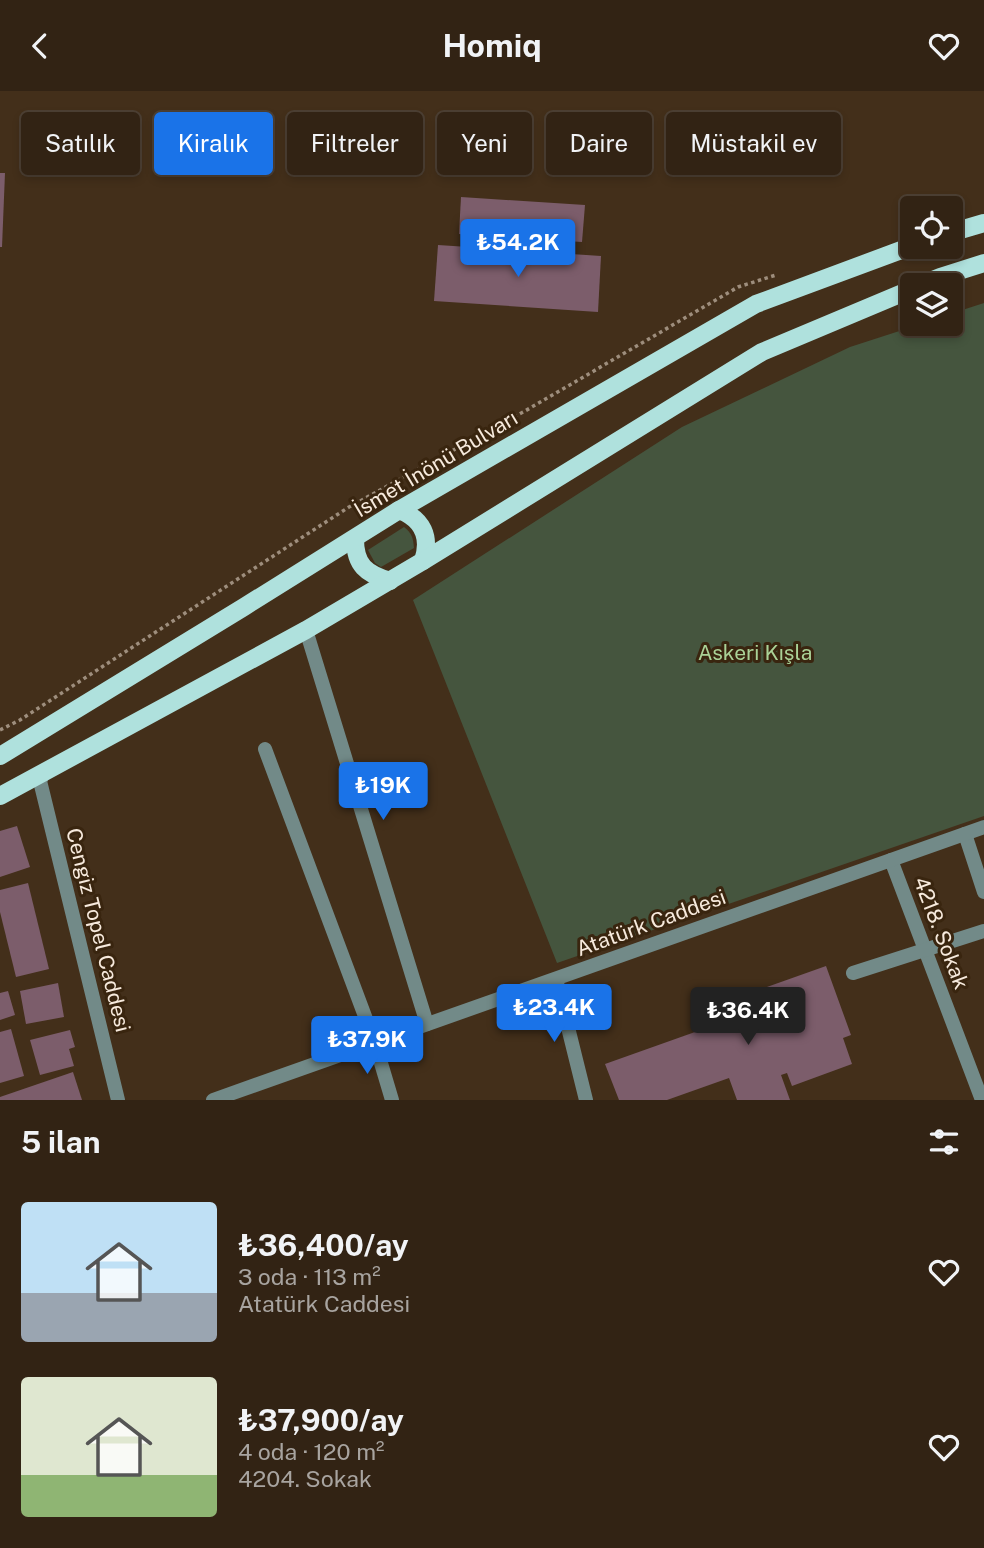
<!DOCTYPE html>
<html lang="tr">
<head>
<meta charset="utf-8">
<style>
	:root { --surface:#322314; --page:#3a2b1d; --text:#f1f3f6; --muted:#a8a4a0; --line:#4d4034; --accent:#1a73e8 }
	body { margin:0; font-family:"Public Sans",sans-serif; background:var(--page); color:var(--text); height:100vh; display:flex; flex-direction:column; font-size:26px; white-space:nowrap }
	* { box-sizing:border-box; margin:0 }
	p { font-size:23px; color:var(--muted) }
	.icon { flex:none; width:38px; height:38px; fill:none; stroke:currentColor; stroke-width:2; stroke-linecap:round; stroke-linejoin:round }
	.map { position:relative; height:1009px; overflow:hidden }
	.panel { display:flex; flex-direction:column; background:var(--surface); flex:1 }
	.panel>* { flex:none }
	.banner { position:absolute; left:21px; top:21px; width:943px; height:63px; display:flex; gap:14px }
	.controls { position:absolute; left:900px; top:105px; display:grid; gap:14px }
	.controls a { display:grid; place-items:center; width:63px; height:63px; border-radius:7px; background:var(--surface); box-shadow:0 4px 10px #0003,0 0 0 2px var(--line); font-size:35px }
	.price { position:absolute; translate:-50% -60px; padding:0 16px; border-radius:7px; background:var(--accent); color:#fff; font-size:23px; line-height:46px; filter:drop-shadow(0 2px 4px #0008) }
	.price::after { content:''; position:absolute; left:50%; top:42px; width:21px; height:16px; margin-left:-10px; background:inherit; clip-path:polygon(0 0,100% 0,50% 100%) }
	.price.selected { background:#222; color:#fff }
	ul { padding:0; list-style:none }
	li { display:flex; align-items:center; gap:21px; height:175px; padding:0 21px }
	li span { display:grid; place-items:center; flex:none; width:196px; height:140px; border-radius:7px; color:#555 }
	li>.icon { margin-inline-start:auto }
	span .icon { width:84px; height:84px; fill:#fffc; stroke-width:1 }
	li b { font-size:30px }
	h2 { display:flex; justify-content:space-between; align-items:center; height:84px; padding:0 21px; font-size:30px }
	.tag { padding:0 24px; border-radius:7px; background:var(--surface); box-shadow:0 4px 10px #0003,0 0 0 2px var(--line); font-size:24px; line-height:63px }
	.tag.selected { background:var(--accent); color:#fff }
	header { display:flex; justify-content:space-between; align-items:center; height:91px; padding:0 21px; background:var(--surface); font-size:32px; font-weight:700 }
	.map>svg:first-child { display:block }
</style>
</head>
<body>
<header><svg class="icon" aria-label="back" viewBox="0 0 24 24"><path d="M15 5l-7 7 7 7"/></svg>Homiq<svg class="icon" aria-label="heart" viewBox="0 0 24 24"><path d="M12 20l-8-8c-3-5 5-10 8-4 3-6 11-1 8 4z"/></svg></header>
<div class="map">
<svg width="984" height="1009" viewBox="0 0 984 1009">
	<rect width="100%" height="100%" fill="#432f1a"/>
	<g fill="#45553e">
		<polygon points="984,212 984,725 557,872 413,509 682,336 850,256 921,233 950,233 950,223"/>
		<path d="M404,436C412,442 413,447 414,457L381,476L375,472L368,459Z"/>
	</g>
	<g fill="#7c5d6b">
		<polygon points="0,82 5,82 2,156 0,156"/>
		<polygon points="461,106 585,114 582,151 459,143"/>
		<polygon points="438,154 601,165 598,221 434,210"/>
		<polygon points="17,735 30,776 0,786 0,740"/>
		<polygon points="28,792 49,878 16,886 0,821 0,799"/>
		<polygon points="826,875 851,944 843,947 852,973 792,995 787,982 781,984 790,1009 737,1009 729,987 667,1009 619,1009 605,973 740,925 733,908"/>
		<polygon points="58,892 64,926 26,933 20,900"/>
		<polygon points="8,900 15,924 0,929 0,902"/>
		<polygon points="11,938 24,985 0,992 0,941"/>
		<polygon points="70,939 75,956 69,958 74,975 40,984 30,949"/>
		<polygon points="73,981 82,1009 0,1009 0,1006"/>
	</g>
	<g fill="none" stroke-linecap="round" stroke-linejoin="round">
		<polyline stroke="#9e8e7d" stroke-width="3.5" stroke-dasharray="3.5 3.5" stroke-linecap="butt" points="0,639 20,629 349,416 525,320 738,196 776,184"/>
		<g stroke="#728a88" stroke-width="14">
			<polyline points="306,539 427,933"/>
			<polyline points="265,658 375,952 392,1009"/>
			<polyline points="45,679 40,690 118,1009"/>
			<polyline points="965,743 984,801"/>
			<polyline points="891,769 982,1009"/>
			<polyline points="853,882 984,840"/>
			<polyline points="556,888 586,1009"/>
			<polyline points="213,1009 984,736"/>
		</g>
		<g stroke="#afe1dd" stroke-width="18">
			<polyline points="950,142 984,132"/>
			<polyline points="920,194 940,186 984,172"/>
			<path d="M399,419C423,428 431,446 423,470"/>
			<path d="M355,448C355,474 366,483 390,490"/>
			<polyline points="0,665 244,516 399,419 756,213 912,155"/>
			<polyline points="0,705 306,539 423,470 762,261 912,198"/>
		</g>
	</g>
	<g text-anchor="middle" stroke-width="6" stroke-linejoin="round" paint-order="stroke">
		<g font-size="21" fill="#f7eadd" stroke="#39250f">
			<text transform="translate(436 373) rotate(-31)" y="7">İsmet İnönü Bulvarı</text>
			<text transform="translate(651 832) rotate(-20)" y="7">Atatürk Caddesi</text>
			<text transform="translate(98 839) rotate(76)" y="7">Cengiz Topel Caddesi</text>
			<text transform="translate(941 842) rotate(69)" y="7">4218. Sokak</text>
		</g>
		<g font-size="21" fill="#aad297" stroke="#39250f">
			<text x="755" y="569">Askeri Kışla</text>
		</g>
	</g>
</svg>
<div class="controls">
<a><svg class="icon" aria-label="locate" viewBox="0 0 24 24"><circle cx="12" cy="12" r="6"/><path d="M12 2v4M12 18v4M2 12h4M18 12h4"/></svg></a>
<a><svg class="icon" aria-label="layers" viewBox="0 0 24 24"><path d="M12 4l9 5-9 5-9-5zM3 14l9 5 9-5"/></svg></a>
</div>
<b class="price" style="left:518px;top:188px">₺54.2K</b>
<b class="price" style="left:383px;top:731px">₺19K</b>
<b class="price" style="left:554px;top:953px">₺23.4K</b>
<b class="price selected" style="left:748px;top:956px">₺36.4K</b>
<b class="price" style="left:367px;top:985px">₺37.9K</b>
<div class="banner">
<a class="tag">Satılık</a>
<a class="tag selected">Kiralık</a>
<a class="tag">Filtreler</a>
<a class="tag">Yeni</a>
<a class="tag">Daire</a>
<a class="tag">Müstakil ev</a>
</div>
</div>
<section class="panel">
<h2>5 ilan<svg class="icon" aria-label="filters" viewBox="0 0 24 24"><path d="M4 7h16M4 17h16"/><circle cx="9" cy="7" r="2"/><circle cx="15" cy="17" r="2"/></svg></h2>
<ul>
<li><span style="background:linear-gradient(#bfe0f5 65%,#9aa5b1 0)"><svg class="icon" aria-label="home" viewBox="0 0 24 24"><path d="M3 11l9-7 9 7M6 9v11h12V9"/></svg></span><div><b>₺36,400/ay</b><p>3 oda · 113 m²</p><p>Atatürk Caddesi</p></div><svg class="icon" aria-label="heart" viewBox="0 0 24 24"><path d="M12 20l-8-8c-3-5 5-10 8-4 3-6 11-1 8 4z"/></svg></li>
<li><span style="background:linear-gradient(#dfe7d0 70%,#8fb573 0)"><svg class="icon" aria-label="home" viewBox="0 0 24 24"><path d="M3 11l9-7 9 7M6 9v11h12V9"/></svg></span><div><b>₺37,900/ay</b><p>4 oda · 120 m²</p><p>4204. Sokak</p></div><svg class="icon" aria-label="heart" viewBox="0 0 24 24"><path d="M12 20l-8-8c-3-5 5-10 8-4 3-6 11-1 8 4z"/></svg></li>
</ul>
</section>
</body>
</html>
